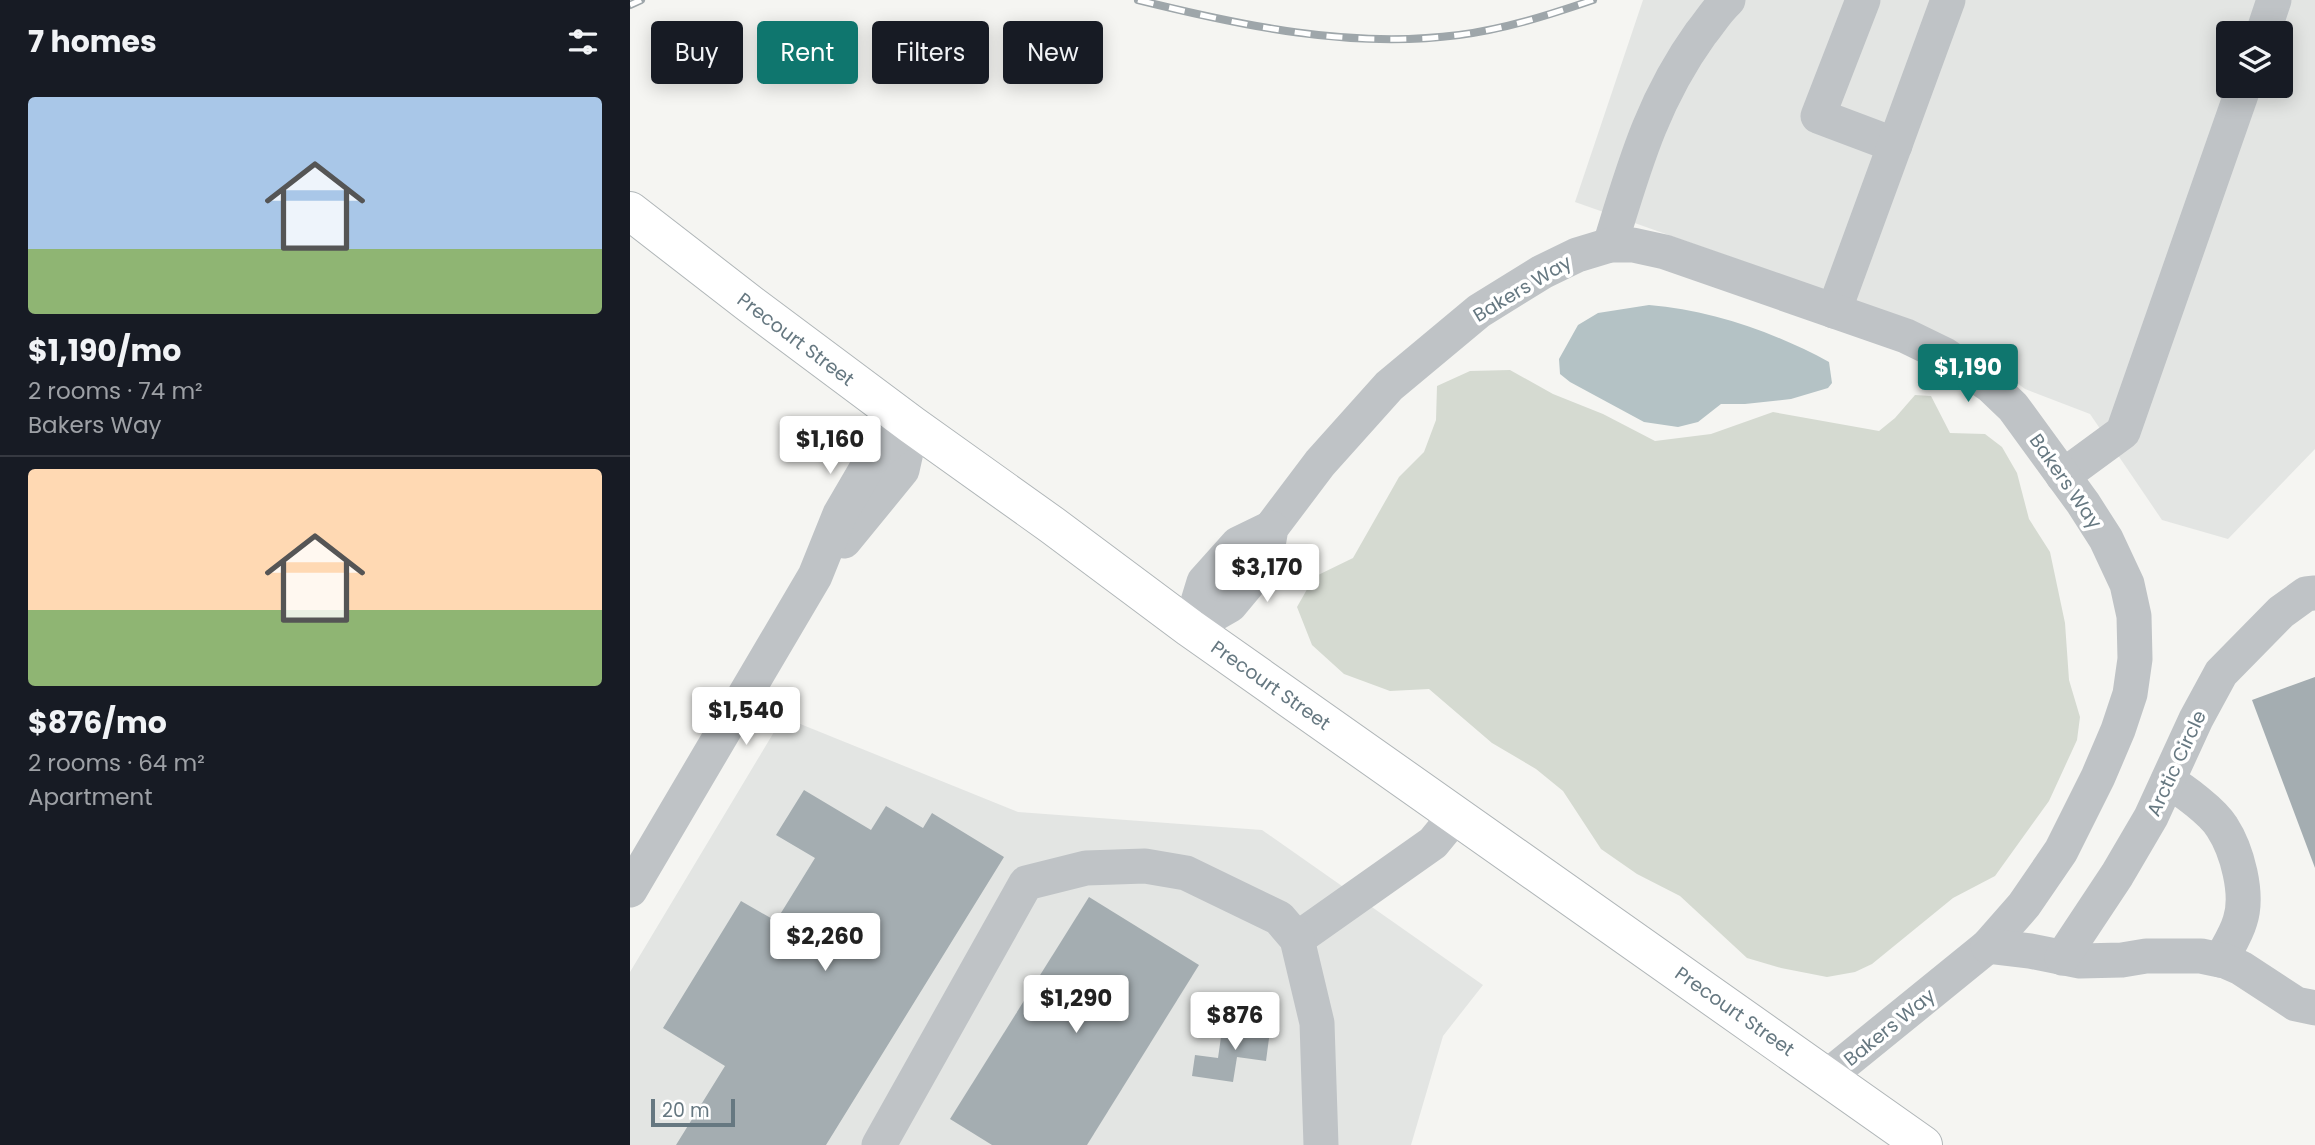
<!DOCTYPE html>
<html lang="en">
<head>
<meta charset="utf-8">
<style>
	:root { --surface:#171b24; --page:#20242c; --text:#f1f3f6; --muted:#9ea1a6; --line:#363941; --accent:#0f766e }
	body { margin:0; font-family:Poppins,sans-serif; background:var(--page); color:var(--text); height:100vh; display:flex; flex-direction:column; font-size:26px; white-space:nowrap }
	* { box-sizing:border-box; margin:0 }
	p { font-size:23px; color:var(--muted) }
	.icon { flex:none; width:38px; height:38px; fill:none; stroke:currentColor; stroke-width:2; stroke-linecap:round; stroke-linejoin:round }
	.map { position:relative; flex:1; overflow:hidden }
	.drawer { display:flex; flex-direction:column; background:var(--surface); width:630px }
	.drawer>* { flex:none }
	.guide { position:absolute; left:21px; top:21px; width:665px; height:63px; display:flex; gap:14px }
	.buttons { position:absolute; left:1586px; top:21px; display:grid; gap:14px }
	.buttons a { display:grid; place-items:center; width:77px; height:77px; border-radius:7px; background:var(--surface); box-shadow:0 4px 18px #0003; font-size:35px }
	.scale { position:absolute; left:21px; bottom:18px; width:84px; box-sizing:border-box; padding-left:7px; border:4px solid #667881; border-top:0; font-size:19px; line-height:24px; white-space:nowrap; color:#667881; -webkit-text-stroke:5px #fff; paint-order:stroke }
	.price { position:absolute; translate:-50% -60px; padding:0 16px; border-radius:7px; background:#fff; color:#222; font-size:23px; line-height:46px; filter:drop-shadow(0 2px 4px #0008) }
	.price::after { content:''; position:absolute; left:50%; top:42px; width:21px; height:16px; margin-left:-10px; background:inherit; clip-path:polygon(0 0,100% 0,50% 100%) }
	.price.selected { background:var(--accent); color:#fff }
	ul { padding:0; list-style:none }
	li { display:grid; align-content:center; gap:14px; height:371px; padding:0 28px }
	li+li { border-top:2px solid var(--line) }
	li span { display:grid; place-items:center; height:217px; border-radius:7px; color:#555 }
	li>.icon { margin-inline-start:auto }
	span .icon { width:126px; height:126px; fill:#fffc; stroke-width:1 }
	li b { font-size:30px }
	h2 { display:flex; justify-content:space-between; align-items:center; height:84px; padding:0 28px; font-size:30px }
	.pill { padding:0 24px; border-radius:7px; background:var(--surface); box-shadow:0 4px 18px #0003; font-size:24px; line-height:63px }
	.pill.selected { background:var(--accent); color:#fff }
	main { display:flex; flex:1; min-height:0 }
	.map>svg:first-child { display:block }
</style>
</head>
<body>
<main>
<section class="drawer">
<h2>7 homes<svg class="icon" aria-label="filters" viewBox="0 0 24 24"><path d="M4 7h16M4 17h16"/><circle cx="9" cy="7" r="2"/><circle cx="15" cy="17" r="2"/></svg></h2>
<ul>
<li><span style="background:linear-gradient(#a9c7e8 70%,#8fb573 0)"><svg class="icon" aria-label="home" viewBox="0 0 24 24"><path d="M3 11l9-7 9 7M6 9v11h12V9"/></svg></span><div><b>$1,190/mo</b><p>2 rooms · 74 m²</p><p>Bakers Way</p></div></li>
<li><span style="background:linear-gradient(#ffd9b3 65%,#8fb573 0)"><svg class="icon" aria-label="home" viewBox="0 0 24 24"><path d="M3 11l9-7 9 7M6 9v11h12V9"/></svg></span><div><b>$876/mo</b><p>2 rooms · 64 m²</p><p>Apartment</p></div></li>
</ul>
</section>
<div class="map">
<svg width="1685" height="1145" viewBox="0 0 1685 1145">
	<rect width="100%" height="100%" fill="#f5f5f2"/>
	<g fill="#e3e5e3" fill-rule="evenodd">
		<path d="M1013,0H1685V449L1598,539L1532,520L1460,414L1395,389L1342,349L1189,288L945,202ZM1598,33H1650V86H1598Z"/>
		<polygon points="153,717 388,812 632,830 853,985 813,1036 781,1145 0,1145 0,972"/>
	</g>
	<polygon fill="#d5dad1" points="880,370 923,394 973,414 1025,441 1081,434 1143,412 1249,431 1265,418 1285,395 1301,396 1320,433 1355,434 1372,447 1387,473 1399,519 1420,552 1435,623 1439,680 1450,717 1447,740 1419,801 1365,876 1323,898 1242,964 1225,972 1197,977 1151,968 1117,958 1050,896 1007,874 971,849 933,791 906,769 862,743 799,689 760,691 714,674 682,645 667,607 684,577 723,558 769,477 794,452 806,420 807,386 840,371"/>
	<path fill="#b4c2c5" d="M1019,305C1081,310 1144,332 1199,362L1202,383L1198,388L1161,399L1115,404H1091L1068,422L1048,427L1014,422L940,382L930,374L929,359L948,325L968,313Z"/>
	<g fill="#a4adb1">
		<polygon points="1685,677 1685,868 1622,700"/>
		<polygon points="174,790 241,830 256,806 293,828 302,813 374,857 196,1145 46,1145 95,1066 33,1028 111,901 146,921 185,858 146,835"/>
		<polygon points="459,897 569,965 457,1145 362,1145 320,1119"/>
		<polygon points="611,1018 641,1023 636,1061 607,1057 603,1082 562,1076 565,1055 588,1058 591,1037 608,1039"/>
	</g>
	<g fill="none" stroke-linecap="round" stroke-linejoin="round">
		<defs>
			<polyline id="major" points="0,211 120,304 282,425 422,525 560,628 1293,1145"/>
		</defs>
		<use href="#major" stroke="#b0b6b8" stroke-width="40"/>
		<g stroke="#bfc3c6" stroke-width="35">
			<polyline points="1233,0 1188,116 1265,145"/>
			<polyline points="1633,33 1644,0"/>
			<path d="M980,245C1004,167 1022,101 1071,33C1080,22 1087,10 1098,0"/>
			<polyline points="1204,311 1318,0"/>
			<polyline points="1433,476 1493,432 1614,86"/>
			<polyline points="214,541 272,470 282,425"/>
			<polyline points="560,628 600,605 635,563 641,528 690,463 759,386 849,311 912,272 947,255 980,245 1003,245 1035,252 1276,336 1315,355 1361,386 1383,407 1453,503 1476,539 1497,584 1504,616 1505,659 1500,694 1488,730 1468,777 1431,851 1394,905 1358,946 1198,1076"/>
			<polyline points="560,628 574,582 608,544 641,528"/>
			<path d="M1538,781C1553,790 1583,812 1592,827C1607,850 1619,894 1610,921C1606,935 1597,948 1591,960"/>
			<polyline points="0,890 185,576 210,514 245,454 282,425"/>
			<polyline points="667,939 803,843 826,815"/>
			<polyline points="1358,946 1400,951 1450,961 1492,960 1516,956 1571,956 1595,961 1611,968 1666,1004 1685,1008"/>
			<polyline points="1432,958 1487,875 1521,817 1566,719 1591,673 1651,612 1676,594 1685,593"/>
			<polyline points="249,1145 396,883 456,868 515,866 556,873 649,918 667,939 687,1023 691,1145"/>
		</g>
		<use href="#major" stroke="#fff" stroke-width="38"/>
		<defs>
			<g id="rail">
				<path d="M508,0C613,26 721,49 829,35C875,29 919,15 963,0"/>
				<polyline points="0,5 11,0"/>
			</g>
		</defs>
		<use href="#rail" stroke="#9ea6aa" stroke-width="8"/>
		<use href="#rail" stroke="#fff" stroke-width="5" stroke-dasharray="16" stroke-linecap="butt"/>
	</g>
	<g text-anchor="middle" stroke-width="7" stroke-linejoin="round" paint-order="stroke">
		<g font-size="19" fill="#667881" stroke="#fff">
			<text transform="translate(892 288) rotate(-31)" y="7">Bakers Way</text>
			<text transform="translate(166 339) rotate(37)" y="7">Precourt Street</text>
			<text transform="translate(1436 481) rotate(55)" y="7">Bakers Way</text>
			<text transform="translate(641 685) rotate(35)" y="7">Precourt Street</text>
			<text transform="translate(1546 763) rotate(-65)" y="7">Arctic Circle</text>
			<text transform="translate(1105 1011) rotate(35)" y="7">Precourt Street</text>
			<text transform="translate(1259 1027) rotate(-39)" y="7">Bakers Way</text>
		</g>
	</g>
</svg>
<div class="buttons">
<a><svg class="icon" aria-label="layers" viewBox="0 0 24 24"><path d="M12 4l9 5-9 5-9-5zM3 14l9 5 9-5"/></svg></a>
</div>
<div class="scale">20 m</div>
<b class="price selected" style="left:1338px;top:404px">$1,190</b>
<b class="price" style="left:200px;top:476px">$1,160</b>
<b class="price" style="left:637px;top:604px">$3,170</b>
<b class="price" style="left:116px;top:747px">$1,540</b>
<b class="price" style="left:195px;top:973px">$2,260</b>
<b class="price" style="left:446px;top:1035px">$1,290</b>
<b class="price" style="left:605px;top:1052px">$876</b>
<div class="guide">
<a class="pill">Buy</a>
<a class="pill selected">Rent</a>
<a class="pill">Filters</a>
<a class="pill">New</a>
</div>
</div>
</main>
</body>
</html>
